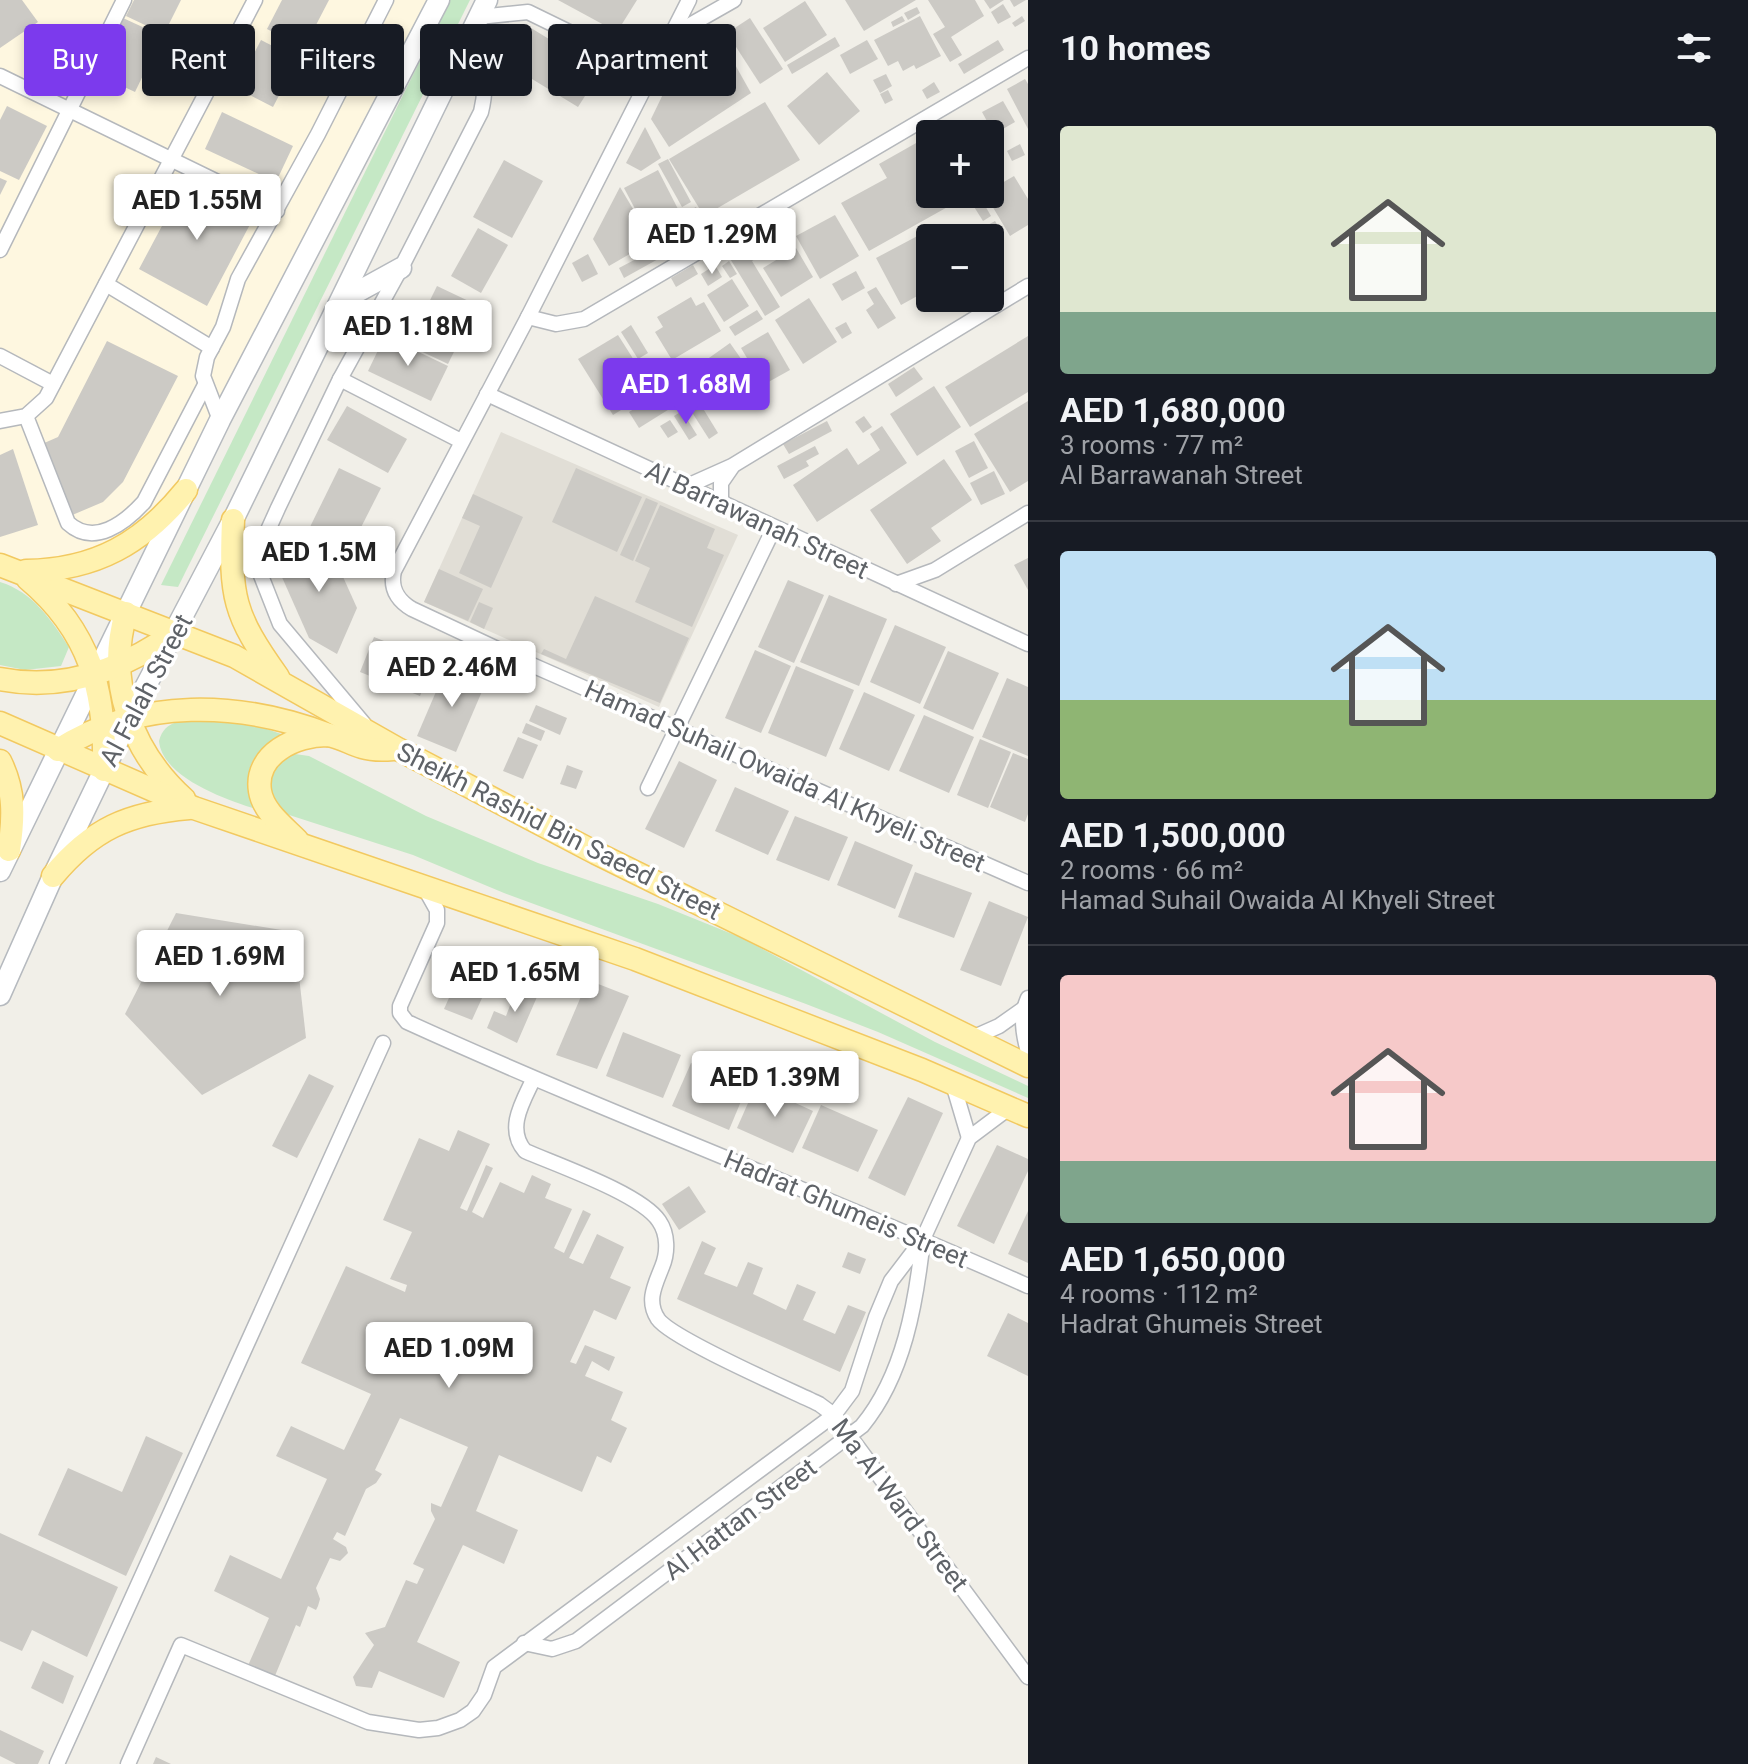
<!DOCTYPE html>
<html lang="en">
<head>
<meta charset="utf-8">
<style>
	:root { --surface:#171b24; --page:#20242c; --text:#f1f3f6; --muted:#9ea1a6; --line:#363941; --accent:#7c3aed }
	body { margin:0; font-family:Roboto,sans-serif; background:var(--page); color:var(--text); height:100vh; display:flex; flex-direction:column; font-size:30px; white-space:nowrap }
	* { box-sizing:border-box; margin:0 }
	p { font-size:26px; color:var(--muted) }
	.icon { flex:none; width:44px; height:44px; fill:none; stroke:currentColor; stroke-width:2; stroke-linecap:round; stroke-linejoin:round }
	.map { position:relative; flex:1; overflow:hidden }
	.sheet { display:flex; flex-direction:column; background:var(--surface); width:720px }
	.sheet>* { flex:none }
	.guide { position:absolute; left:24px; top:24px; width:760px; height:72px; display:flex; gap:16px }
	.fabs { position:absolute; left:916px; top:120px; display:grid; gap:16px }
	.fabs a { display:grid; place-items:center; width:88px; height:88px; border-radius:8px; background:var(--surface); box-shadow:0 4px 12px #0003; font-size:40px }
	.price { position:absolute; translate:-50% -68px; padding:0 18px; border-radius:8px; background:#fff; color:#222; font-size:26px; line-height:52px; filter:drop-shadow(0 2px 4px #0008) }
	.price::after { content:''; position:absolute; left:50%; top:48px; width:24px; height:18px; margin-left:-12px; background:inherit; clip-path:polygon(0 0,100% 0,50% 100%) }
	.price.selected { background:var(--accent); color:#fff }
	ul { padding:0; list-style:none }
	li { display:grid; align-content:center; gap:16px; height:424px; padding:0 32px }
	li+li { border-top:2px solid var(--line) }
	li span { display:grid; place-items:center; height:248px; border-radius:8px; color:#555 }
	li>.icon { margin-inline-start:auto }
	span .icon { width:144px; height:144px; fill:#fffc; stroke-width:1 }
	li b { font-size:34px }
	h2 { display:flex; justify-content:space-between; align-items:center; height:96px; padding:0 32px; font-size:34px }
	.chip { padding:0 28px; border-radius:8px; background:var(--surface); box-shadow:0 4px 12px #0003; font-size:28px; line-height:72px }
	.chip.selected { background:var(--accent); color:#fff }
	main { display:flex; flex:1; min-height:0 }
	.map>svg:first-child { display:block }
</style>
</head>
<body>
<main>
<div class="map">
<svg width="1028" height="1764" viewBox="0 0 1028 1764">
	<rect width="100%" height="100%" fill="#f1efe8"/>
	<polygon fill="#fef7e0" points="0,0 428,0 174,497 114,546 29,565 0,556"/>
	<polygon fill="#e1ded6" points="501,432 738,535 659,707 424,602"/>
	<g fill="#c5e8c5">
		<polygon points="450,0 470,0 178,587 161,585"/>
		<path d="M0,582C33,592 51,620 69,647L61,666L25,670L0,665Z"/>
		<path d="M203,719L258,726L284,735C249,751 240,774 256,809C226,800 162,777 159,741C165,719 183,721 203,719Z"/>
		<polygon points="288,753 309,756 426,816 538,863 658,904 742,938 935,1042 1028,1086 1028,1098 878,1032 806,1004 504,893 413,855 283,813 272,805 264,775"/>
	</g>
	<g fill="#cccac5">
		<polygon points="0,0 22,0 38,22 0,48"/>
		<polygon points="134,0 181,0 164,34 126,16"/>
		<polygon points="282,0 329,0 304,48 267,29"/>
		<polygon points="558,0 637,0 617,32"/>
		<polygon points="845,0 916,0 864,31"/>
		<polygon points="928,0 975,0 984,16 951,37 962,55 950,62 933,34 945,27"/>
		<polygon points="984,0 1004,0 990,9"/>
		<polygon points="1010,0 1026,0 1014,7"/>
		<polygon points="805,1 827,35 785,62 763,28"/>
		<polygon points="1003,4 1011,17 998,24 991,12"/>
		<polygon points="917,7 920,13 908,20 904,13"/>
		<polygon points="902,16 905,21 893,27 891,22"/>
		<polygon points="920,16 941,56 916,69 914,65 903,71 898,61 888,66 874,40"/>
		<polygon points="1022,16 1025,21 1015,27 1012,23"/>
		<polygon points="123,18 162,36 135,92 97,74"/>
		<polygon points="750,18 783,69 760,84 727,33"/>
		<polygon points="531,28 601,71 578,107 509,65"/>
		<polygon points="719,36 751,93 669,147 651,119 681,57"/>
		<polygon points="835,37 840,46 792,74 787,65"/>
		<polygon points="261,40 298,59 273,107 236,88"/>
		<polygon points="867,40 878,59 850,74 840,55"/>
		<polygon points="998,40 1004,50 964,74 958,64"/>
		<polygon points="827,72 860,111 819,145 787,106"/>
		<polygon points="886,74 892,86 880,93 873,80"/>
		<polygon points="1025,79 1028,84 1028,129 1007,89"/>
		<polygon points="934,82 940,92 927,99 922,90"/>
		<polygon points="888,90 893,100 885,104 880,94"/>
		<polygon points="1003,101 1015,122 994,134 982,112"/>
		<polygon points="765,102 800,160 704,216 669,159"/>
		<polygon points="7,106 47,126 19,180 0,171 0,120"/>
		<polygon points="222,112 293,146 276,182 205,149"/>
		<polygon points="978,126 983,134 966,134"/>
		<polygon points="645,127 661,158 641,171 626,163"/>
		<polygon points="925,138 930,147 930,194 957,194 960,200 869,251 841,203 887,178 879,164"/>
		<polygon points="1020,144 1025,155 1012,161 1007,151"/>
		<polygon points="990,146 1003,166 990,174"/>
		<polygon points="668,159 691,202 682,207 658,164"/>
		<polygon points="504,160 543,181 512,238 473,217"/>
		<polygon points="658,170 678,209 644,226 624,188"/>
		<polygon points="1014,176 1028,199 1028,225 1010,236 985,194 990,194 990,190"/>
		<polygon points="0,178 7,181 0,195"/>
		<polygon points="187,179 256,213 207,306 139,269"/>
		<polygon points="620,187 652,241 609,266 593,239"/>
		<polygon points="980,197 991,216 983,221 971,202"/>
		<polygon points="696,207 700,216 666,235 661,226"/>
		<polygon points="835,215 859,256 820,279 796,236"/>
		<polygon points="995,221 1004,236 995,242 986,226"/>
		<polygon points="788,222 795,233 782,241 775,230"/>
		<polygon points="478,228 508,245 481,293 451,276"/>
		<polygon points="771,232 779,244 752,261 780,307 765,316 729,257"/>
		<polygon points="925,232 930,242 930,289 901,305 876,258"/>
		<polygon points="796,248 813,277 781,297 763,268"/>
		<polygon points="655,249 660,258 624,278 619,268"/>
		<polygon points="588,254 598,274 582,282 572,263"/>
		<polygon points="729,261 737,274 730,278 722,266"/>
		<polygon points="693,265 698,274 676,287 671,278"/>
		<polygon points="715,265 722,277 708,286 701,274"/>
		<polygon points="856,271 865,288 842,301 832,284"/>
		<polygon points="732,279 749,306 724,322 707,295"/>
		<polygon points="437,286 477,305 448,364 408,345"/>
		<polygon points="876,287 896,318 878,329 866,310 874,304 867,292"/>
		<polygon points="691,297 696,306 704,302 721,331 672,360 655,332 663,327 657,317"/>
		<polygon points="809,298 837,342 803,364 775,320"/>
		<polygon points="757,310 763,319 735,336 729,327"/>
		<polygon points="846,322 852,333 842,339 835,328"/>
		<polygon points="631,325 648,353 638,359 621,332"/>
		<polygon points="768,332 790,370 763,385 741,348"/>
		<polygon points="618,335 653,390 613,415 578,359"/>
		<polygon points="385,336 448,366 431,401 368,371"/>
		<polygon points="1028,336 1028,392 970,427 945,387"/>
		<polygon points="107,341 178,376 123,482 103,502 70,516 42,444 58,437"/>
		<polygon points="730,343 753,376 709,408 685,375"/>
		<polygon points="914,367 923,379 896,397 888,384"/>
		<polygon points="677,373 684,385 677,389 671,377"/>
		<polygon points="934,386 961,427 917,456 890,414"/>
		<polygon points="662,392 671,408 639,428 629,412"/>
		<polygon points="696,397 718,433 709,439 686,403"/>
		<polygon points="1028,401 1028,481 1010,492 974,434"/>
		<polygon points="347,406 407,439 388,473 327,440"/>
		<polygon points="682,411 697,435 689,440 674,416"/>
		<polygon points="864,416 872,427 863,433 855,422"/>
		<polygon points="670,420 678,432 668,438 660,426"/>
		<polygon points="827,421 832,431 789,454 783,444"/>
		<polygon points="882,426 907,463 817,522 793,485 847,448 858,465 880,450 870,434"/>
		<polygon points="974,441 988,468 969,478 955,451"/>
		<polygon points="815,446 819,454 806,461 809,466 784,479 777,466"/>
		<polygon points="13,449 38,525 0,537 0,455"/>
		<polygon points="944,459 972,500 931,528 941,541 907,564 870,510"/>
		<polygon points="339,468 381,488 350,549 309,529"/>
		<polygon points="576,468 642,497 617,552 552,522"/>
		<polygon points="994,471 1005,494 981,505 970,483"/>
		<polygon points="473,494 523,517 491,588 459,573 480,526 462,518"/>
		<polygon points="646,498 658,503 633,561 620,555"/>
		<polygon points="660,505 715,529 707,548 724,555 692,627 635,602 650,568 635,561"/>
		<polygon points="298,536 335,559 357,608 337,654 309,638 281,575"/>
		<polygon points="1028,558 1028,590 1014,565"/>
		<polygon points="439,569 483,589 468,621 424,602"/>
		<polygon points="788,580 824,595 794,663 758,647"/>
		<polygon points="829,595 887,619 859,686 800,662"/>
		<polygon points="595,596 689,638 660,703 541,654 544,649 566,659"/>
		<polygon points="479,602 493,608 484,629 470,622"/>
		<polygon points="895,625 946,647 920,704 870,682"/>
		<polygon points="374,637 434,661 420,696 360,672"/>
		<polygon points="755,650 791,666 761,733 725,718"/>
		<polygon points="948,651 999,673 973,730 923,708"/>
		<polygon points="447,666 486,682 456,752 417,736"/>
		<polygon points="796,666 854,690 826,757 768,733"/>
		<polygon points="1007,678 1028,687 1028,756 982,737"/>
		<polygon points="864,692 915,715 889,771 839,749"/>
		<polygon points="536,705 567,718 560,735 529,721"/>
		<polygon points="924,715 974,737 949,793 899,771"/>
		<polygon points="526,723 545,731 541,741 522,733"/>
		<polygon points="518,737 538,745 523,779 503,771"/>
		<polygon points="980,739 1011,752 988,808 957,795"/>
		<polygon points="1013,753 1028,759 1028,814 1025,822 990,807"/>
		<polygon points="679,761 717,780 684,848 645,829"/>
		<polygon points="567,765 583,771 576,789 560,784"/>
		<polygon points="735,787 789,811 768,855 715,831"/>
		<polygon points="795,816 848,837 829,881 776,860"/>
		<polygon points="855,841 913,865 895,909 837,885"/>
		<polygon points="915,872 972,893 954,938 898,917"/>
		<polygon points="989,901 1028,917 1001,986 960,970"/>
		<polygon points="176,913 294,932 306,1038 202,1095 125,1014"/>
		<polygon points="470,951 498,963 472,1020 444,1009"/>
		<polygon points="588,980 629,996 597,1069 556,1055"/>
		<polygon points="519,982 540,990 517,1043 487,1028 494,1011 506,1016"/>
		<polygon points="623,1032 681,1055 663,1098 606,1076"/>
		<polygon points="691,1063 747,1087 729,1130 672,1106"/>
		<polygon points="309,1074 334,1086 297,1158 272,1146"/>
		<polygon points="756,1085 813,1111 793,1153 737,1128"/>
		<polygon points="908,1097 943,1113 905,1196 868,1178"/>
		<polygon points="821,1105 878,1130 858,1172 802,1148"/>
		<polygon points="458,1130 490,1144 460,1208 467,1211 486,1165 493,1168 472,1212 483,1218 500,1182 524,1193 532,1175 551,1184 545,1198 572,1209 554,1248 564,1253 583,1210 591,1214 569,1258 583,1264 597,1234 624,1247 610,1278 631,1287 616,1320 594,1310 570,1362 576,1364 585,1345 615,1357 609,1371 592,1361 585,1376 623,1392 611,1420 627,1428 611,1463 597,1456 582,1492 499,1455 476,1511 518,1530 504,1564 463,1545 417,1642 460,1662 444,1698 379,1671 372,1688 356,1686 353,1677 374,1645 365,1633 385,1627 406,1580 417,1584 424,1569 413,1564 435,1519 431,1511 431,1503 441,1507 468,1447 400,1418 375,1470 382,1474 376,1483 366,1489 345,1536 337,1532 333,1539 346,1547 348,1553 340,1561 330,1558 316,1588 320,1599 318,1606 316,1610 308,1606 300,1627 296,1625 272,1683 246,1670 269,1618 214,1591 230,1555 281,1579 327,1479 276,1456 291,1426 344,1450 371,1394 301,1363 346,1266 405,1292 407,1285 390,1279 412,1232 383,1220 419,1138 449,1151"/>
		<polygon points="997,1145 1028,1159 1028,1171 994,1244 957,1226"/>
		<polygon points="689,1186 706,1212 679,1230 662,1204"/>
		<polygon points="1028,1211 1028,1263 1008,1254"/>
		<polygon points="702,1241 716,1248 704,1274 737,1287 748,1262 763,1268 753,1294 786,1310 797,1284 816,1292 803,1320 835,1334 848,1305 866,1312 840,1372 677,1299"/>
		<polygon points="848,1252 866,1259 860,1274 842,1267"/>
		<polygon points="1008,1313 1028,1323 1028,1376 987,1356"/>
		<polygon points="146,1436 183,1453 126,1576 38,1535 68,1468 122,1492"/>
		<polygon points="0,1533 118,1587 87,1657 32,1630 22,1651 0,1641"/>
		<polygon points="43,1661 74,1676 63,1704 31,1688"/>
		<polygon points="0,1730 44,1751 38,1764 16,1764 0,1756"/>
		<polygon points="156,1757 171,1764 153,1764"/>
	</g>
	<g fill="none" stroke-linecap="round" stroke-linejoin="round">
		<defs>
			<g id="minor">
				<path d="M689,0L528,317L394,571C390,588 397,600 412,609L525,662L1028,883"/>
				<polyline points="479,17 528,12 651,72"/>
				<polyline points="669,37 734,0"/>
				<polyline points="0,76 277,211"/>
				<polyline points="0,250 124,0"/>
				<polyline points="106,284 212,348"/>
				<polyline points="528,317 556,324 584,319 1028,58"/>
				<polyline points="0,356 53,384"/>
				<polyline points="340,379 461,441"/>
				<polyline points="487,394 1028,644"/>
				<path d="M26,416L68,523C94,547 125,523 144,502L205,385"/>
				<polyline points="220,420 203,376 207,357 223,327 238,279 318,134 386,0"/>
				<polyline points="0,421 26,416 46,398 255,0"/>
				<polyline points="685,487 732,466 1028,286"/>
				<polyline points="721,504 721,483 732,467"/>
				<polyline points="896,584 935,570 1028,513"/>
				<path d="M364,724L280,624L260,573V556L264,539L278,508L340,379L401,268L481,112C488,84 484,62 468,38"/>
				<polyline points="648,788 774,528"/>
				<path d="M423,885L437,910V923L400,1006V1013L407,1022C611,1115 823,1194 1028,1286"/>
				<path d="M1028,998C1020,1016 1023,1033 1028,1052"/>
				<polyline points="972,1038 999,1026 1023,1009"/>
				<path d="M533,1080C522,1103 506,1129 525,1151C557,1165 641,1194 659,1221C668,1234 668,1253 662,1267C655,1285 646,1301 658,1319C672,1339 790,1390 819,1404L834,1415L1028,1677"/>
				<polyline points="953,1084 969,1138"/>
				<path d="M524,1643L552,1649L576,1641L862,1426C904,1375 916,1303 923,1239"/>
				<polyline points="57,1764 383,1043"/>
				<polyline points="128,1764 181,1645 368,1722 419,1730 438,1728 460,1720 473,1711 484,1695 494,1667 834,1415 852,1391 876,1317 891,1281 923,1239 969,1138 1009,1108"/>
			</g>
			<g id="secondary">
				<polyline points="341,301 401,268"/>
				<polyline points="0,871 220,420 439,0"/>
				<polyline points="0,995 53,876 129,718 233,520 487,0"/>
			</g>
			<g id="primary">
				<path d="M233,520C230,597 233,614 278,677"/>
				<polyline points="0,565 234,656 398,749 596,853 1028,1066"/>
				<path d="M26,571C96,570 143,543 186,490"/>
				<path d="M28,579C90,631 106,691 104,770"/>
				<path d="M126,613C106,682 131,751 184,799"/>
				<path d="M0,679C65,692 124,669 176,632"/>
				<polyline points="0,723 194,808 635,959 922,1070 1028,1116"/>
				<path d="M58,750C140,697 240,701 329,735"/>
				<path d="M0,761C15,791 14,817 9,850"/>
				<path d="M297,840C283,826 263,811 260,791C254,754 296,735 327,735C339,736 351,744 362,747C372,750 383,750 393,749"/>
				<path d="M53,876C92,829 128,813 189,808"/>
			</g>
		</defs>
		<use href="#minor" stroke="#b5b8bc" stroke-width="17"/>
		<use href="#secondary" stroke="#b6babf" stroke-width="23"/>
		<use href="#primary" stroke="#f2c960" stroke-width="25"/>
		<use href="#minor" stroke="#fff" stroke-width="14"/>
		<use href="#secondary" stroke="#fff" stroke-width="20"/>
		<use href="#primary" stroke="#fff2af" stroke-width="22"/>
	</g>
	<g text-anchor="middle" stroke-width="7" stroke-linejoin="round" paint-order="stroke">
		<g font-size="26" fill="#5f6368" stroke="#fff">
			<text transform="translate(757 520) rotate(25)" y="9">Al Barrawanah Street</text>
			<text transform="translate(146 690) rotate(-62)" y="9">Al Falah Street</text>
			<text transform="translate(785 776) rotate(24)" y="9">Hamad Suhail Owaida Al Khyeli Street</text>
			<text transform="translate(559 831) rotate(27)" y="9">Sheikh Rashid Bin Saeed Street</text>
			<text transform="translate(846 1209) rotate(23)" y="9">Hadrat Ghumeis Street</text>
			<text transform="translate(900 1505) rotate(53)" y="9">Ma Al Ward Street</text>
			<text transform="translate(740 1519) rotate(-37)" y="9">Al Hattan Street</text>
		</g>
	</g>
</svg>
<div class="fabs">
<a>+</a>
<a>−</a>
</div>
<b class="price" style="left:197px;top:242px">AED 1.55M</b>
<b class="price" style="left:712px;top:276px">AED 1.29M</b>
<b class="price" style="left:408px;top:368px">AED 1.18M</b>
<b class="price selected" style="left:686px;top:426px">AED 1.68M</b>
<b class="price" style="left:319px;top:594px">AED 1.5M</b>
<b class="price" style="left:452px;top:709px">AED 2.46M</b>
<b class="price" style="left:220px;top:998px">AED 1.69M</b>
<b class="price" style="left:515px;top:1014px">AED 1.65M</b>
<b class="price" style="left:775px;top:1119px">AED 1.39M</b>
<b class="price" style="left:449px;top:1390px">AED 1.09M</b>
<div class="guide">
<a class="chip selected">Buy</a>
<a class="chip">Rent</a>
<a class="chip">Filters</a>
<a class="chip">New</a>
<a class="chip">Apartment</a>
</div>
</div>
<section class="sheet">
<h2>10 homes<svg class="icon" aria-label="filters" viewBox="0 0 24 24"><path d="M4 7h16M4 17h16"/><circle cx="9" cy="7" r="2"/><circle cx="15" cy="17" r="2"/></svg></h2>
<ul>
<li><span style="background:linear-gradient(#dfe7d0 75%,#7fa58c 0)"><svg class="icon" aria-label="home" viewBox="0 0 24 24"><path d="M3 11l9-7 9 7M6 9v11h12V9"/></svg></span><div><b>AED 1,680,000</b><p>3 rooms · 77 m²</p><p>Al Barrawanah Street</p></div></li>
<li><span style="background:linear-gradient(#bfe0f5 60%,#8fb573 0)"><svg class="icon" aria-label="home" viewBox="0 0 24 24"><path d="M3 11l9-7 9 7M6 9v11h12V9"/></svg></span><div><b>AED 1,500,000</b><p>2 rooms · 66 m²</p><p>Hamad Suhail Owaida Al Khyeli Street</p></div></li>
<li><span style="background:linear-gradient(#f6c9c9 75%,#7fa58c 0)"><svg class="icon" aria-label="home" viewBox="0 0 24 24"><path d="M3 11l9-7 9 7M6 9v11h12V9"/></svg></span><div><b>AED 1,650,000</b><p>4 rooms · 112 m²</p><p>Hadrat Ghumeis Street</p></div></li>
</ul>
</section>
</main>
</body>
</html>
